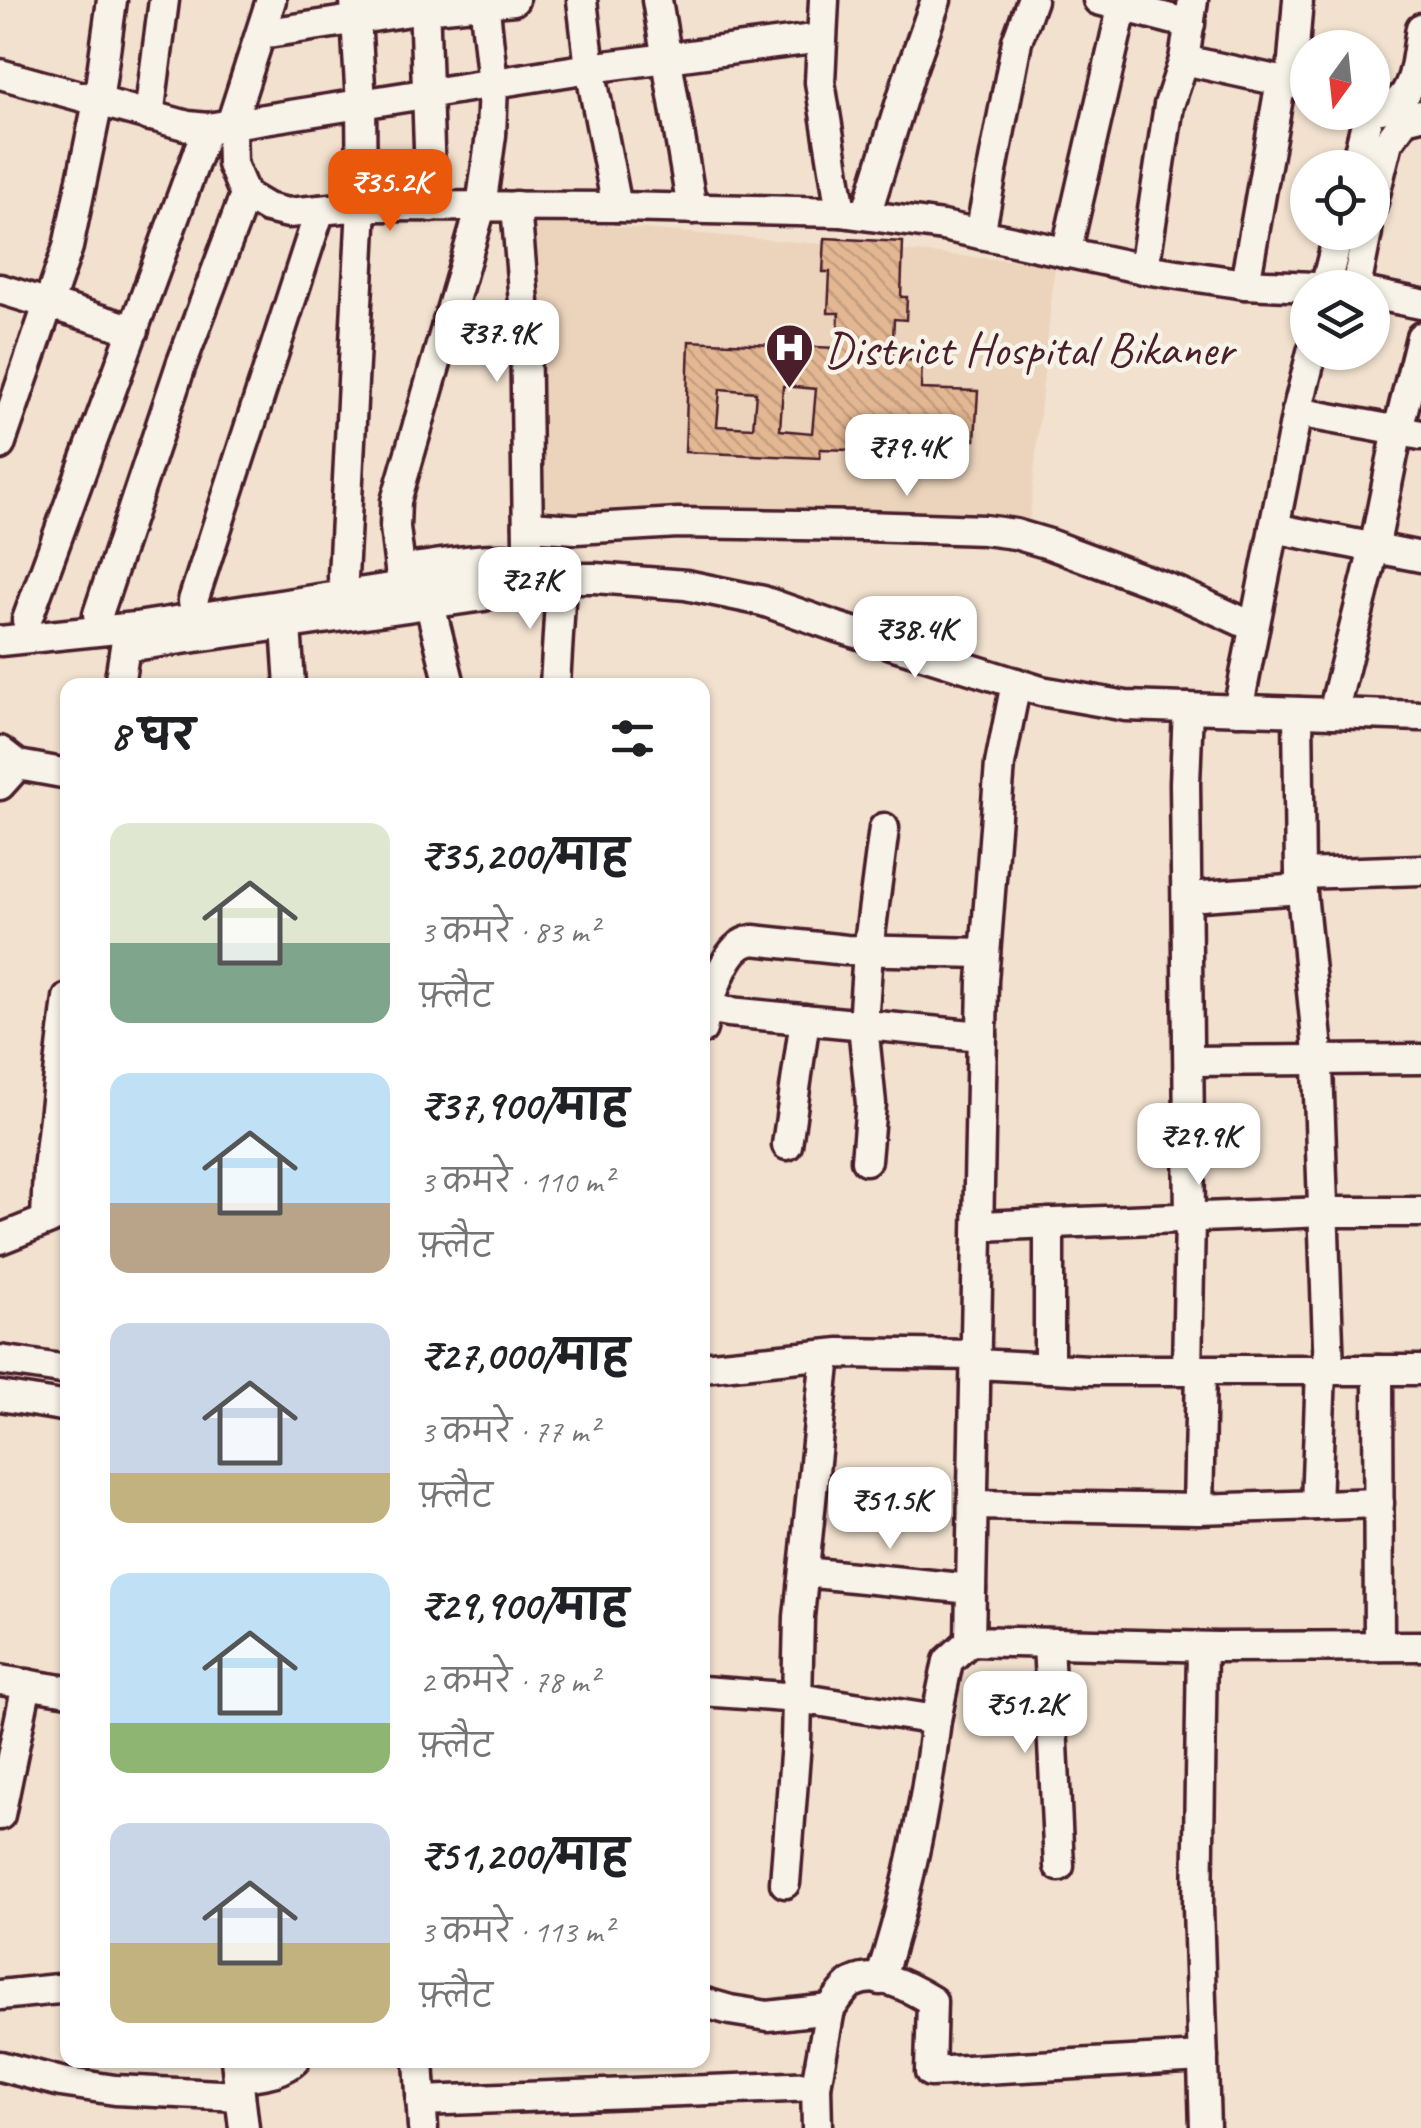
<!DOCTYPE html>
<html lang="hi">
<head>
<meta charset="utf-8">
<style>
	:root { --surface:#fff; --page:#f2f2f2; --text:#202124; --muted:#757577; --accent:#ea580c }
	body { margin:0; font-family:Caveat,"Playpen Sans Deva",sans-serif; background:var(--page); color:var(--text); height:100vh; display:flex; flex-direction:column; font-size:38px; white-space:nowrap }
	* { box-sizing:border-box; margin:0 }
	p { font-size:32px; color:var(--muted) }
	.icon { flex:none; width:55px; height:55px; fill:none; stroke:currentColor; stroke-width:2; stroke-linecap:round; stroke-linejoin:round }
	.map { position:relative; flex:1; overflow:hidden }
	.side { position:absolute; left:60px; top:678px; width:650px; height:1390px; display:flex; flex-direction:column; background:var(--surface); border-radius:20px; box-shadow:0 2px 8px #0004 }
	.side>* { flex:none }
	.needle { width:65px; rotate:195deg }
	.fabs { position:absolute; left:1290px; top:30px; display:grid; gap:20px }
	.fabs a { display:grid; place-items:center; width:100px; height:100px; border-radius:50%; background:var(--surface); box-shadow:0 2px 8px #0004; font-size:50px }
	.price { position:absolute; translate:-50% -85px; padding:0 22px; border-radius:20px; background:#fff; color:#222; font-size:32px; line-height:65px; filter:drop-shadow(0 2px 5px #0008) }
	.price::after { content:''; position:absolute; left:50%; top:60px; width:30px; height:22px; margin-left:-15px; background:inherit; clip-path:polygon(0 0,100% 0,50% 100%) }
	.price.active { background:var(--accent); color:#fff }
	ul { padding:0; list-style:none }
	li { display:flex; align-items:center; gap:30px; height:250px; padding:0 50px }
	li span { display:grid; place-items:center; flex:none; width:280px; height:200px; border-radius:20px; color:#555 }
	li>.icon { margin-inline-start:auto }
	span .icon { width:120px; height:120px; fill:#fffc; stroke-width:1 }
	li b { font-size:42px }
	h2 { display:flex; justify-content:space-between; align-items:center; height:120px; padding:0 50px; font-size:42px }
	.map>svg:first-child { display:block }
</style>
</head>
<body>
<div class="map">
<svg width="1421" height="2128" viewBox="0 0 1421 2128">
	<defs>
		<pattern id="building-back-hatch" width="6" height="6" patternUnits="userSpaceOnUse" patternTransform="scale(2.5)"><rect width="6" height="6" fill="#e2b792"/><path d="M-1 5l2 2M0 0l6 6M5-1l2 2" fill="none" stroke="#c39d7e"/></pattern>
	</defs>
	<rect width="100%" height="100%" fill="#f1e1ce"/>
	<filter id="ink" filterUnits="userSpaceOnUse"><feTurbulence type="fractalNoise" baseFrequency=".01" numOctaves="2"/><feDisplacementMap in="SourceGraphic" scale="20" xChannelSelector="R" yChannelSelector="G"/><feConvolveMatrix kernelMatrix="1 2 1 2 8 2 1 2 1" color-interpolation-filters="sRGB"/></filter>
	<g filter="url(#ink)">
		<polygon fill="#ecd4bc" points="527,219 1055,264 1029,524 540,516"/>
		<path fill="url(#building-back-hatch)" stroke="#4a1f2b" stroke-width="2.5" fill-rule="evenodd" d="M825,238L903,242L901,297H907L906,320L894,319L892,359L922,361L921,389L978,391L975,440L917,437L915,465L850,463V450L820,449V458L685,452L689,341L837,348L839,313H828L830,272H823ZM783,386L816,389L812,433L780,430ZM720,389L756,392L753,428L717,426Z"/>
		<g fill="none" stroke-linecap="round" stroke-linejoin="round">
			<defs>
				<g id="minor">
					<polyline points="271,0 231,124 232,164 245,195 267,208 288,213 362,206 343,577"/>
					<polyline points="355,0 361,104 362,206 617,207 841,212 943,226 1144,269 1245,284 1335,288"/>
					<polyline points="424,0 431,207"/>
					<polyline points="582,0 590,68 617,207"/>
					<polyline points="657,0 692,209"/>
					<polyline points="824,0 820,82 841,212"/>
					<polyline points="1098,0 1190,24"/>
					<polyline points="261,34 424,9 514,0"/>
					<polyline points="1184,60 1308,87"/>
					<polyline points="0,74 188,126 207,128 590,68 821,38"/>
					<polyline points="1291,84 1298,0"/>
					<path d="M1372,110C1379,108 1390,107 1396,103C1417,89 1417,50 1421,28"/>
					<polyline points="149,116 164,0"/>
					<polyline points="1355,168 1366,123 1365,112"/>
					<polyline points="516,206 525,315 528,544"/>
					<polyline points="1372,206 1388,142 1405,119 1421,115"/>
					<polyline points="866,215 909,76 936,0"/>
					<polyline points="980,234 1017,41 1032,0"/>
					<polyline points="1066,253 1124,0"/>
					<polyline points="1144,269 1169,105 1184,60 1193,0"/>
					<polyline points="1245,284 1281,81"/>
					<polyline points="1325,288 1339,232"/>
					<polyline points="1356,288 1367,232"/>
					<polyline points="0,289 134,330"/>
					<polyline points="1372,294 1421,304"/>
					<polyline points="1297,412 1421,435"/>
					<polyline points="0,445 68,247 98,102 112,0"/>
					<polyline points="528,526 576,529 678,523 864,526 984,530 1015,534 1049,544 1175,591 1254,627"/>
					<polyline points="1274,528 1421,557"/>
					<path d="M413,568C453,563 499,553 539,564"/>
					<polyline points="400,569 395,527 396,501 481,207 491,135 493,84 484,0"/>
					<polyline points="193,601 320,210"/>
					<polyline points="430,605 450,685"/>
					<polyline points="98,614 181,365 245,195"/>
					<polyline points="27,620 207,128"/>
					<polyline points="286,626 290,685"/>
					<polyline points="0,641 136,627 410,585 528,578 595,578 686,585 763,601 837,627 1041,691 1126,706 1421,716"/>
					<polyline points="126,647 484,596"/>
					<polyline points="1016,683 1000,764 983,981 970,1641 1217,1647 1421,1646"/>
					<polyline points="119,685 125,647"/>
					<polyline points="555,685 561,584"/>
					<polyline points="1238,710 1297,412 1312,352"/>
					<polyline points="1298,712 1300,874 1421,870"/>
					<polyline points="1333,713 1374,549 1398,430 1421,337"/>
					<polyline points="0,751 18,765 68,774"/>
					<polyline points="0,785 18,765"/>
					<polyline points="1300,874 1317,1040 1329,1370"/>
					<polyline points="1187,897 1302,889"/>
					<polyline points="702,1007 729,1012 982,1036"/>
					<path d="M702,1029C706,1010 722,959 738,947C741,944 748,941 753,940L846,950L985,953"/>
					<polyline points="1189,1061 1421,1059"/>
					<polyline points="787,1145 805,1019"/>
					<polyline points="866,1160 871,1104 863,1025 868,951 884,828"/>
					<polyline points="46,1219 48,1169 68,998"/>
					<polyline points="979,1226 1324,1212 1421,1212"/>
					<polyline points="0,1239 68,1212"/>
					<polyline points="0,1360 68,1370"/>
					<polyline points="976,1364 1089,1370 1421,1370"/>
					<polyline points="702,1367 840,1353 976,1355"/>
					<polyline points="1049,1368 1049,1223"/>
					<polyline points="1187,1370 1190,1218 1185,783 1188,708"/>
					<polyline points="1378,1370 1379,1646"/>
					<polyline points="0,1396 68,1407"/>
					<polyline points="973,1505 1198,1509 1379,1503"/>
					<polyline points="1316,1505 1321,1370"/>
					<polyline points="1198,1509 1201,1370"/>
					<polyline points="804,1572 971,1589"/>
					<polyline points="1048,1643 1059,1866"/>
					<polyline points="1202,1647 1198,1907 1205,2128"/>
					<polyline points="0,1680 68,1691"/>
					<polyline points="702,1691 798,1698 936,1720 948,1661 970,1641"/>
					<polyline points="0,1815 27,1684"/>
					<polyline points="785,1883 796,1742 799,1617 826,1355"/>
					<path d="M880,1980C907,1895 926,1808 936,1720"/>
					<polyline points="0,1995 68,1988"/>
					<path d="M830,2009C836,2002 844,1988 852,1983C880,1969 910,1988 932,2001L930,2072L1203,2057"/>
					<polyline points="236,2060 244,2128"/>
					<polyline points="419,2060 423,2128"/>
					<polyline points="0,2066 61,2082 115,2090 240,2096"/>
					<path d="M238,2078C258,2074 281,2074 295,2060"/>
					<polyline points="816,2086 817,2128"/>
					<polyline points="421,2101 816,2086 830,2009 768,2016 730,2010 702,2002"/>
				</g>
			</defs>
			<use href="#minor" stroke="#4a1f2b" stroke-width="35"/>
			<use href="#minor" stroke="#f7f3e8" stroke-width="28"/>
		</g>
	</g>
	<defs>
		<symbol id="hospital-pin" viewBox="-11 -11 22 30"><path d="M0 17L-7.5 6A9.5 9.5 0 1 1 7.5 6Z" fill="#4a1f2b" stroke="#f7f3e8"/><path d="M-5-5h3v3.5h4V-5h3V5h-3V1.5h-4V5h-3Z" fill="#fff"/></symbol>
	</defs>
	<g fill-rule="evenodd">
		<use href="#hospital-pin" x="762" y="320" width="55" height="75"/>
	</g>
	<g text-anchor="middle" stroke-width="9" stroke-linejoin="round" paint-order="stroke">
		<g font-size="48" fill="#4a1f2b" stroke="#f7f3e8" text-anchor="start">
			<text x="824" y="365">District Hospital Bikaner</text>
		</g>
	</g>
</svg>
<div class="fabs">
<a><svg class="needle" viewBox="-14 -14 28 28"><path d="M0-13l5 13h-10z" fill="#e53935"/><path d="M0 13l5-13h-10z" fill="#757577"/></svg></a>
<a><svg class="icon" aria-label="locate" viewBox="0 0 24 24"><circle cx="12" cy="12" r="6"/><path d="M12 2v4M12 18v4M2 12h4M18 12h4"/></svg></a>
<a><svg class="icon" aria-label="layers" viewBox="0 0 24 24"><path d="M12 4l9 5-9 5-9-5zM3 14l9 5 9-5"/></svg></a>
</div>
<b class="price active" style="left:390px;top:234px">₹35.2K</b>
<b class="price" style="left:497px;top:385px">₹37.9K</b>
<b class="price" style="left:907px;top:499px">₹79.4K</b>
<b class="price" style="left:530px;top:632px">₹27K</b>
<b class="price" style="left:915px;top:681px">₹38.4K</b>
<b class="price" style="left:1199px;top:1188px">₹29.9K</b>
<b class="price" style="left:890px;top:1552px">₹51.5K</b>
<b class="price" style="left:1025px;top:1756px">₹51.2K</b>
<section class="side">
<h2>8 घर<svg class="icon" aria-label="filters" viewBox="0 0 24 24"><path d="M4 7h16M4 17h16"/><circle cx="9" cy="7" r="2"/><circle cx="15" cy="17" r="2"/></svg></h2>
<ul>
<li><span style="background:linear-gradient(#dfe7d0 60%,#7fa58c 0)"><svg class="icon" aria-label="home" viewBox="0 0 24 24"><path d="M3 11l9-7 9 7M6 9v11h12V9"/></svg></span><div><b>₹35,200/माह</b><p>3 कमरे · 83 m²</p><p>फ़्लैट</p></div></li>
<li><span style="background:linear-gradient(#bfe0f5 65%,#b9a48a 0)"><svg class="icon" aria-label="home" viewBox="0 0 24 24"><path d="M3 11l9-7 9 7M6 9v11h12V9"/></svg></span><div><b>₹37,900/माह</b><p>3 कमरे · 110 m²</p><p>फ़्लैट</p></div></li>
<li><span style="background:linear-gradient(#c9d6e8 75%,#c2b280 0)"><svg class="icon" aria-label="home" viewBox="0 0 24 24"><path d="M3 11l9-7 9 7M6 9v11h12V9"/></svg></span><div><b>₹27,000/माह</b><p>3 कमरे · 77 m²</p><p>फ़्लैट</p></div></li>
<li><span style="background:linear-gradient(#bfe0f5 75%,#8fb573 0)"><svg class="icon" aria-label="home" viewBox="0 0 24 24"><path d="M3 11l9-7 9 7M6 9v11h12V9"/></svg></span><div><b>₹29,900/माह</b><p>2 कमरे · 78 m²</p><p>फ़्लैट</p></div></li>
<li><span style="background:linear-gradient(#c9d6e8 60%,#c2b280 0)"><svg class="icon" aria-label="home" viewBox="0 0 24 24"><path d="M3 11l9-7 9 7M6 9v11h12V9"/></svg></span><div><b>₹51,200/माह</b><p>3 कमरे · 113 m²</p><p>फ़्लैट</p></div></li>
</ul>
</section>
</div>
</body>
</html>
